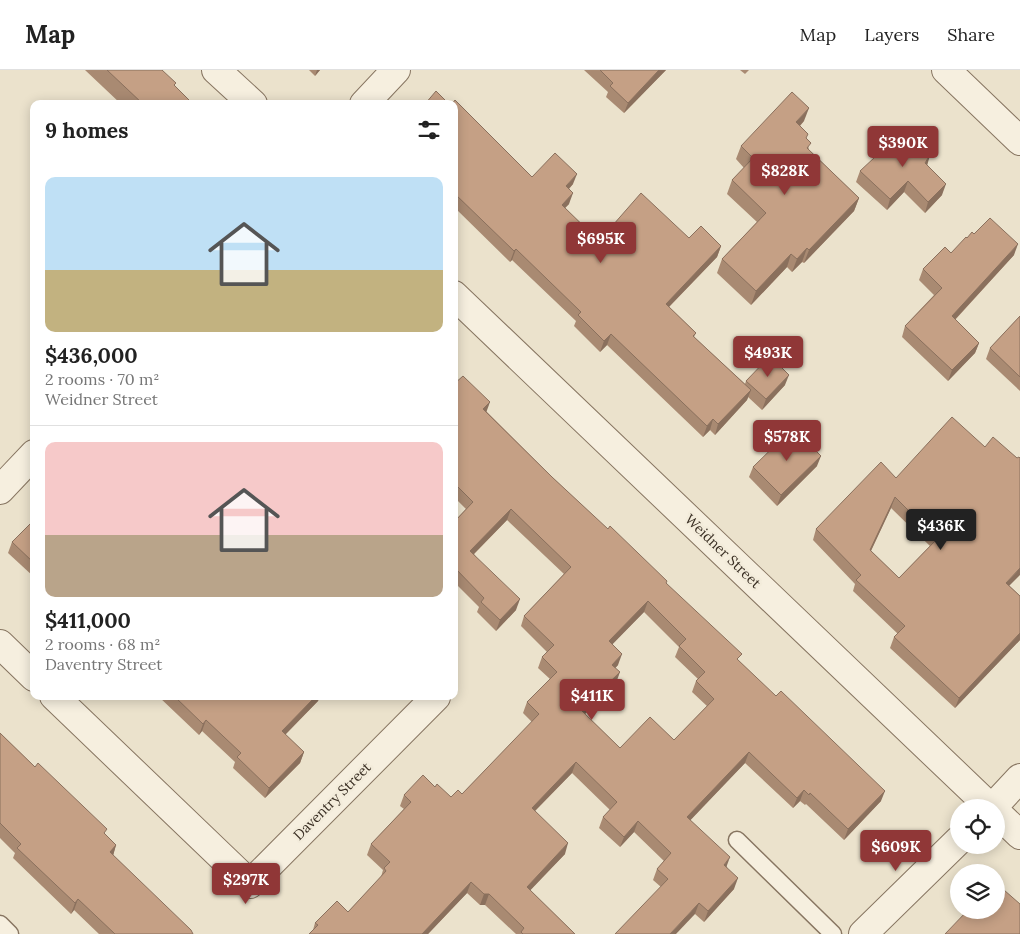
<!DOCTYPE html>
<html lang="en">
<head>
<meta charset="utf-8">
<style>
	:root { --surface:#fff; --page:#f6f6f6; --text:#222; --muted:#767676; --line:#e0e0e0; --accent:#903737 }
	body { margin:0; font-family:Lora,serif; background:var(--page); color:var(--text); height:100vh; display:flex; flex-direction:column; font-size:19px; white-space:nowrap }
	* { box-sizing:border-box; margin:0 }
	p { font-size:16px; color:var(--muted) }
	.icon { flex:none; width:28px; height:28px; fill:none; stroke:currentColor; stroke-width:2; stroke-linecap:round; stroke-linejoin:round }
	.map { position:relative; flex:1; overflow:hidden }
	.details { position:absolute; left:30px; top:30px; width:428px; height:600px; display:flex; flex-direction:column; background:var(--surface); border-radius:10px; box-shadow:0 2px 12px #0003 }
	.details>* { flex:none }
	.buttons { position:absolute; left:950px; top:729px; display:grid; gap:10px }
	.buttons a { display:grid; place-items:center; width:55px; height:55px; border-radius:50%; background:var(--surface); box-shadow:0 2px 12px #0003; font-size:25px }
	.price { position:absolute; translate:-50% -42px; padding:0 11px; border-radius:5px; background:var(--accent); color:#fff; font-size:16px; line-height:32px; filter:drop-shadow(0 1px 2px #0008) }
	.price::after { content:''; position:absolute; left:50%; top:30px; width:15px; height:11px; margin-left:-8px; background:inherit; clip-path:polygon(0 0,100% 0,50% 100%) }
	.price.selected { background:#222; color:#fff }
	ul { padding:0; list-style:none }
	li { display:grid; align-content:center; gap:10px; height:265px; padding:0 15px }
	li+li { border-top:1px solid var(--line) }
	li span { display:grid; place-items:center; height:155px; border-radius:10px; color:#555 }
	li>.icon { margin-inline-start:auto }
	span .icon { width:90px; height:90px; fill:#fffc; stroke-width:1 }
	li b { font-size:21px }
	h2 { display:flex; justify-content:space-between; align-items:center; height:60px; padding:0 15px; font-size:21px }
	header { display:flex; align-items:center; gap:30px; box-sizing:border-box; height:70px; padding:0 25px; background:var(--surface); border-bottom:1px solid var(--line) }
	header strong { font-size:24px }
	nav { display:flex; gap:28px; margin-inline-start:auto; font-size:18px }
	.map>svg:first-child { display:block }
</style>
</head>
<body>
<header>
<strong>Map</strong>
<nav><a>Map</a><a>Layers</a><a>Share</a></nav>
</header>
<div class="map">
<svg width="1020" height="864" viewBox="0 0 1020 864">
	<rect width="100%" height="100%" fill="#ebe2cc"/>
	<g fill="none" stroke-linecap="round" stroke-linejoin="round">
		<defs>
			<g id="lane">
				<polyline points="737,770 833,864"/>
				<polyline points="0,854 10,864"/>
			</g>
			<g id="street">
				<polyline points="216,0 253,34"/>
				<polyline points="946,0 1020,71"/>
				<polyline points="364,34 396,0"/>
				<polyline points="454,225 991,738"/>
				<polyline points="0,420 34,384"/>
				<polyline points="0,574 34,607"/>
				<polyline points="54,626 250,814 436,627"/>
				<polyline points="992,738 1020,708"/>
				<polyline points="996,742 1020,765"/>
				<polyline points="863,864 959,770"/>
			</g>
		</defs>
		<use href="#lane" stroke="#877561" stroke-width="19"/>
		<use href="#street" stroke="#877561" stroke-width="30"/>
		<use href="#lane" stroke="#f6efdf" stroke-width="16"/>
		<use href="#street" stroke="#f6efdf" stroke-width="28"/>
	</g>
	<g fill="#a98a72" fill-rule="evenodd">
		<polygon points="85,0 162,0 175,16 193,34 121,34"/>
		<polygon points="309,0 320,0 315,6"/>
		<polygon points="584,0 666,0 624,43 606,27 608,22"/>
		<polygon points="740,0 749,0 745,4"/>
		<polygon points="454,34 532,107 573,114 569,119 569,134 565,138 599,171 689,168 721,176 717,187 669,237 696,263 694,267 745,314 746,311 785,315 762,340 748,327 747,330 715,365 710,360 703,367 607,275 600,282 574,256 576,251 512,190 510,192 454,137"/>
		<polygon points="804,51 800,56 807,69 809,80 859,128 854,141 804,193 802,192 792,202 787,197 751,235 717,203 722,189 757,152 727,124 732,110 744,98 736,89 741,76"/>
		<polygon points="927,95 942,125 925,143 904,122 887,140 856,112 860,101"/>
		<polygon points="974,164 1014,185 955,250 979,273 975,283 948,311 902,267 905,256 934,225 919,210 923,199 951,183 967,168"/>
		<polygon points="1020,246 1020,321 986,289 990,278"/>
		<path d="M454,314L487,342L552,407L666,514L739,591L881,731L844,770L806,734L805,735L800,731L793,738L745,693L690,750L727,797L734,819L704,852L695,844L661,817L653,810L657,799L664,791L634,762L620,777L599,758L603,747L610,740L572,703L535,741L565,784L530,820L575,864H516L485,835H480L467,823L428,864H309L313,860L315,853L348,842L381,807L383,800L367,785L371,774L404,739L400,736L404,725L435,717L451,727L462,724L532,652L523,643L527,632L550,609L538,598L542,587L547,582L521,556L524,546L564,504L507,450L474,484L516,540L496,561L477,542L479,537L454,512V452L466,439L454,427ZM644,542L679,577L675,587L698,609L696,611L692,622L707,636L674,670L620,678L585,644L616,613L615,598L618,595L612,574Z"/>
		<polygon points="817,396 777,436 749,407 753,397"/>
		<path d="M896,408L1020,526V570L955,638L890,578L894,567L898,564L853,521L855,514L813,470L816,459ZM891,438L930,476L899,508L871,481Z"/>
		<polygon points="34,450 34,507 8,483 12,472"/>
		<polygon points="158,626 320,626 318,631 285,665 304,682 300,693 265,728 233,698 235,692 202,661 199,665"/>
		<polygon points="0,663 35,697 116,775 113,785 193,864 99,864 74,840 71,844 13,788 15,783 0,768"/>
	</g>
	<g fill="#8a705d">
		<polygon points="317,0 320,0 315,6"/>
		<polygon points="659,0 666,0 624,43 628,33"/>
		<polygon points="809,38 804,51 791,65 796,52"/>
		<polygon points="930,85 927,96 925,93"/>
		<polygon points="577,104 573,114 562,126 566,116"/>
		<polygon points="908,111 904,122 887,140 890,129"/>
		<polygon points="946,114 942,125 925,143 928,132"/>
		<polygon points="573,123 569,134 558,145 562,135"/>
		<polygon points="859,128 854,141 804,193 809,180"/>
		<polygon points="1018,174 1014,185 948,257 952,246"/>
		<polygon points="721,176 717,187 662,244 666,234"/>
		<polygon points="807,178 802,192 792,202 797,189"/>
		<polygon points="516,179 512,190 510,192 514,181"/>
		<polygon points="791,184 787,197 751,235 756,221"/>
		<polygon points="611,264 607,275 600,282 604,271"/>
		<polygon points="979,273 975,283 948,311 952,300"/>
		<polygon points="789,305 785,315 762,340 766,329"/>
		<polygon points="751,320 747,330 715,365 718,354"/>
		<polygon points="490,332 486,343 483,339"/>
		<polygon points="713,349 710,360 703,367 707,356"/>
		<polygon points="821,386 817,396 777,436 781,425"/>
		<polygon points="895,427 891,438 866,491 870,480"/>
		<polygon points="511,439 507,450 466,492 470,481"/>
		<polygon points="1020,498 1020,505 1002,523 1006,513"/>
		<polygon points="520,529 516,540 496,561 500,550"/>
		<polygon points="648,531 644,542 605,582 609,571"/>
		<polygon points="1020,563 1020,570 955,638 959,628"/>
		<polygon points="622,584 618,595 608,606 612,595"/>
		<polygon points="620,602 616,613 578,651 581,640"/>
		<polygon points="316,626 320,626 318,631 278,672 282,661"/>
		<polygon points="206,650 202,661 199,665 203,654"/>
		<polygon points="304,682 300,693 265,728 269,718"/>
		<polygon points="749,682 745,693 683,758 687,747"/>
		<polygon points="576,692 572,703 528,748 532,738"/>
		<polygon points="804,720 800,731 793,738 797,728"/>
		<polygon points="885,721 881,731 844,770 848,759"/>
		<polygon points="638,751 634,762 620,777 624,767"/>
		<polygon points="568,773 565,784 523,828 527,817"/>
		<polygon points="116,775 113,786 110,782"/>
		<polygon points="730,787 726,798 724,795"/>
		<polygon points="738,808 734,819 704,852 708,841"/>
		<polygon points="471,812 467,823 428,864 422,864"/>
		<polygon points="484,824 489,824 485,835 480,835"/>
		<polygon points="78,829 74,840 71,844 75,833"/>
		<polygon points="699,833 695,844 676,864 670,864"/>
	</g>
	<g fill="#c5a085" stroke="#8a705d" fill-rule="evenodd">
		<polygon points="107,0 162,0 176,13 174,15 193,34 143,34"/>
		<polygon points="600,0 659,0 628,33 610,16 613,13"/>
		<polygon points="436,21 449,34 425,34"/>
		<polygon points="792,22 809,38 796,52 808,64 806,68 811,73 807,78 859,128 809,180 807,178 797,189 791,184 756,221 722,189 766,143 732,110 753,88 741,76"/>
		<polygon points="455,30 532,107 555,83 577,104 566,116 573,123 562,135 599,171 641,123 689,168 701,156 721,176 666,234 696,263 693,266 751,320 718,354 713,349 707,356 611,264 604,271 578,245 581,242 516,179 514,181 454,123 454,34 452,34"/>
		<polygon points="905,59 930,85 925,93 946,114 928,132 908,111 890,129 860,101"/>
		<polygon points="990,148 1018,174 952,246 979,273 952,300 905,256 942,218 923,199 945,177 951,183 966,167 967,168 972,162 974,164"/>
		<polygon points="1020,246 1020,307 990,278"/>
		<polygon points="770,286 789,305 766,329 746,311"/>
		<path d="M463,306L490,332L483,339L552,407L608,459L610,456L667,511L666,513L742,584L737,589L776,626L781,621L885,721L848,759L810,723L809,725L804,720L797,728L749,682L687,747L730,787L724,795L738,808L708,841L699,833L670,864H615L668,809L657,799L671,783L638,751L624,767L603,747L617,732L576,692L532,738L568,773L527,817L575,864H523L521,862L524,858L489,824H484L471,812L422,864H309L318,855L315,853L337,831L348,842L386,801L384,798L390,792L371,774L411,732L404,725L423,705L435,717L437,714L451,727L458,720L462,724L539,644L527,632L557,602L542,587L554,575L524,546L571,497L511,439L470,481L520,529L500,550L481,532L484,528L454,497V452L473,432L454,413V314ZM648,531L686,569L679,576L705,602L696,611L714,629L674,670L650,647L620,678L581,640L620,602L612,595L622,584L609,571Z"/>
		<path d="M952,347L985,377L993,367L1017,388L1019,387L1020,388V498L1006,513L1020,526V563L959,628L894,567L905,556L856,510L861,505L816,459L881,392L896,408ZM895,427L937,469L899,508L870,480Z"/>
		<polygon points="793,358 821,386 781,425 753,397"/>
		<polygon points="34,450 34,493 12,472"/>
		<polygon points="174,626 316,626 282,661 304,682 269,718 237,687 241,683 206,650 203,654"/>
		<polygon points="0,663 35,697 38,693 107,759 104,763 116,775 110,782 191,860 193,864 115,864 78,829 75,833 17,778 21,774 0,753"/>
		<polygon points="996,813 1020,834 1020,864 945,864 968,840 996,840"/>
	</g>
	<g text-anchor="middle" stroke-width="5" stroke-linejoin="round" paint-order="stroke">
		<g font-size="14" fill="#392e23" stroke="#f3ecdb">
			<text transform="translate(723 481) rotate(44)" y="5">Weidner Street</text>
			<text transform="translate(332 731) rotate(-45)" y="5">Daventry Street</text>
		</g>
	</g>
</svg>
<div class="buttons">
<a><svg class="icon" aria-label="locate" viewBox="0 0 24 24"><circle cx="12" cy="12" r="6"/><path d="M12 2v4M12 18v4M2 12h4M18 12h4"/></svg></a>
<a><svg class="icon" aria-label="layers" viewBox="0 0 24 24"><path d="M12 4l9 5-9 5-9-5zM3 14l9 5 9-5"/></svg></a>
</div>
<b class="price" style="left:903px;top:98px">$390K</b>
<b class="price" style="left:785px;top:126px">$828K</b>
<b class="price" style="left:601px;top:194px">$695K</b>
<b class="price" style="left:768px;top:308px">$493K</b>
<b class="price" style="left:787px;top:392px">$578K</b>
<b class="price selected" style="left:941px;top:481px">$436K</b>
<b class="price" style="left:592px;top:651px">$411K</b>
<b class="price" style="left:896px;top:802px">$609K</b>
<b class="price" style="left:246px;top:835px">$297K</b>
<section class="details">
<h2>9 homes<svg class="icon" aria-label="filters" viewBox="0 0 24 24"><path d="M4 7h16M4 17h16"/><circle cx="9" cy="7" r="2"/><circle cx="15" cy="17" r="2"/></svg></h2>
<ul>
<li><span style="background:linear-gradient(#bfe0f5 60%,#c2b280 0)"><svg class="icon" aria-label="home" viewBox="0 0 24 24"><path d="M3 11l9-7 9 7M6 9v11h12V9"/></svg></span><div><b>$436,000</b><p>2 rooms · 70 m²</p><p>Weidner Street</p></div></li>
<li><span style="background:linear-gradient(#f6c9c9 60%,#b9a48a 0)"><svg class="icon" aria-label="home" viewBox="0 0 24 24"><path d="M3 11l9-7 9 7M6 9v11h12V9"/></svg></span><div><b>$411,000</b><p>2 rooms · 68 m²</p><p>Daventry Street</p></div></li>
</ul>
</section>
</div>
</body>
</html>
